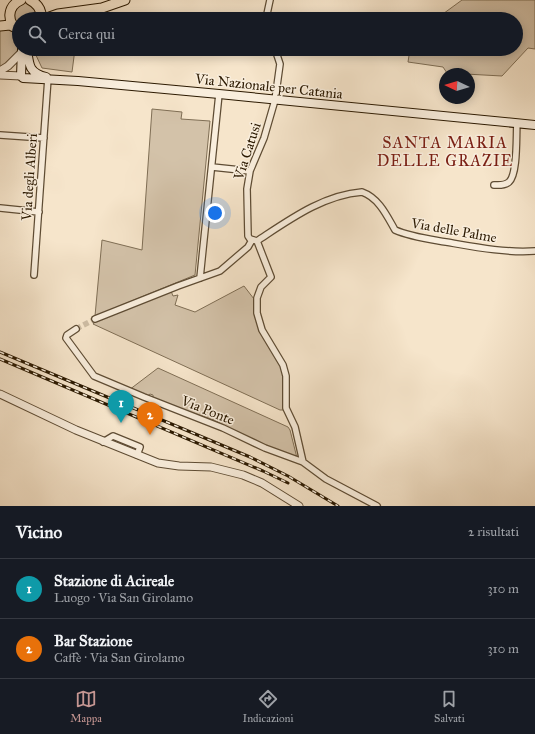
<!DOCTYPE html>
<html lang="it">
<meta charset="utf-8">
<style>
body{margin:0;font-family:"IM FELL Great Primer",serif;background:#20242c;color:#f1f3f6}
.compass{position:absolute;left:439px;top:68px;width:36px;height:36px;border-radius:50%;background:#171b24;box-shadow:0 2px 10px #0003;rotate:274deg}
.you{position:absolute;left:215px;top:213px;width:14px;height:14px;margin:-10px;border:3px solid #fff;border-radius:50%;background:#1a73e8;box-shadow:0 0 0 6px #1a73e833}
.badge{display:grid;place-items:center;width:26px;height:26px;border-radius:50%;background:#c59692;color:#fff;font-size:13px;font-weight:700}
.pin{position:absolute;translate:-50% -33px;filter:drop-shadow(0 1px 2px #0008)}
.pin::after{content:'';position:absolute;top:21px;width:14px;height:12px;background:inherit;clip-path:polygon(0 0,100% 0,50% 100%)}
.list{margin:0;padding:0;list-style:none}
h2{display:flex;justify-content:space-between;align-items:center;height:52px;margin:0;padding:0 16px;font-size:17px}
h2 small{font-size:13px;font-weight:400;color:#9ea1a6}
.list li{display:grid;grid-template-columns:26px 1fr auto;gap:12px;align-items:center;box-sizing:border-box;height:60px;padding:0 16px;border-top:1px solid #363941}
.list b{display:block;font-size:15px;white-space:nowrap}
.list p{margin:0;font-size:13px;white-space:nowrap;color:#9ea1a6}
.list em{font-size:13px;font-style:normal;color:#9ea1a6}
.icon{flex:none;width:22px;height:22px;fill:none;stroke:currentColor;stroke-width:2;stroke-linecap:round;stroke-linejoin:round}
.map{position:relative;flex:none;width:535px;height:506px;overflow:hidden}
.search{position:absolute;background:#171b24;box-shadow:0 2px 10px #0003;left:12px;right:12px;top:12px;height:44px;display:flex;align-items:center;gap:10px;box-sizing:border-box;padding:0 14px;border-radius:22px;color:#9ea1a6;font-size:15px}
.sheet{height:172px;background:#171b24}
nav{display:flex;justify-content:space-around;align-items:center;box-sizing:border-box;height:56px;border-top:1px solid #363941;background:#171b24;font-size:11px;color:#9ea1a6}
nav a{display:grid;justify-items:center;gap:2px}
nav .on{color:#c59692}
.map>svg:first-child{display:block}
</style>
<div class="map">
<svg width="535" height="506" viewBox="0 0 535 506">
<rect width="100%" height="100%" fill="#f6e5cb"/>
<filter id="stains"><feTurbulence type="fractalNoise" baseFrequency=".005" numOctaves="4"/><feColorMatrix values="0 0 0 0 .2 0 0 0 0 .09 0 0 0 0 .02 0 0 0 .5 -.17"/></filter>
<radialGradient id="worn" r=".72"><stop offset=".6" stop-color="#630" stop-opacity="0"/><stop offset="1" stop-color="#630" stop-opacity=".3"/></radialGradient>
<!-- green -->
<path fill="#d3c2a9" stroke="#7f6e55" d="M462,0H535V49L528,48L502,76L447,73L443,67L408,62L410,49H516V19H436Z
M26,1L34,4L39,19H19V27L15,24L13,11L22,2Z
M3,27C23,34 15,33 20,49L13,60L0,68V28Z
M35,49H75L72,72L42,68L34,51Z
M152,109L182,112L181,119L210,121L195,275L95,316L102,240L142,250Z
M244,286L254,299L255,314L284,371L285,379L283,382L284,385V410H280L93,324L96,321L171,291L173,296L178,295L175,305L195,312Z
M158,368L288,427L290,430L297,458L265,447L214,420L153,399V395L150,394L146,397L129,390Z"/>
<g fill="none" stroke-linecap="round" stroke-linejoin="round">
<!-- minor-tunnel -->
<path stroke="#cdbca3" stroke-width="5.5" stroke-dasharray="5.5 3" stroke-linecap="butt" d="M76,329L95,319"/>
<!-- minor casing -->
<g stroke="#5e4c34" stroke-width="8">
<path id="minor" d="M268,19L267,14L270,0
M0,135L44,138
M212,167L250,171
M494,185C499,185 504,186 509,182C518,174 516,136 517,123
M0,208L39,212
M257,241L271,277L261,287L257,298V313L262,330L283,365L286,376V408L295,427L303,462L326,479L377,506
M257,241C289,220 323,195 362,192C379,198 387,216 395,230C411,237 429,239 446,242C475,247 505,253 535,251
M257,241L250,239L248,236L247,189L250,171L264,138L275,100L280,64L275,49
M34,275L48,78
M200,278L219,94
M95,319L178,286L220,271L248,247L252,240
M76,329L67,335L66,338L94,376L144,397L223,428L265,448L303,462
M103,442L113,436L140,447L137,455"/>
</g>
<!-- tertiary casing -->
<g stroke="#5e4c34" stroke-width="9">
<path id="tertiary" d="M0,71L8,66L22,52
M0,75L21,76
M0,394L76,430L158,463L179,466L211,467L243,475L262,483L299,506"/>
</g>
<!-- secondary casing -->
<g stroke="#2b1901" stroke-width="10">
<path id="secondary" d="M27,49C29,65 29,73 46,77
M21,76L23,78L78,81L219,94L535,125
M21,76L22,49"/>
</g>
<!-- primary casing -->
<g stroke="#2b1901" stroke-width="11">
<path id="primary" d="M30,0C38,4 42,10 41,19
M44,19L58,14L102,8L125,0
M0,26L10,25L14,27
M19,30C6,23 7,6 21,0"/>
</g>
<!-- minor -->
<use href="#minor" stroke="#f9eedd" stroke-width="5.5"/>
<!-- tertiary -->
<use href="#tertiary" stroke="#f9eedd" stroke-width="7"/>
<!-- secondary -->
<use href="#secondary" stroke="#f9eedd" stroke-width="8"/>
<!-- primary -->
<use href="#primary" stroke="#f6e5cb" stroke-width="9"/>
<!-- rail casing -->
<g stroke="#2b1901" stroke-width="3">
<path id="rail" d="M0,352L250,457L288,476L338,506
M0,359L263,471L288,483"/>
</g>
<!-- rail -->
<use href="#rail" stroke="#f9eedd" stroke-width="1.5" stroke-dasharray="4.5" stroke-linecap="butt"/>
</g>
<g text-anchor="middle" stroke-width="3" stroke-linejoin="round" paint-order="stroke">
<!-- street labels -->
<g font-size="14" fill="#2b1901" stroke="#f9eedd">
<text transform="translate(269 86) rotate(6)" y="5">Via Nazionale per Catania</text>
<text transform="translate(247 151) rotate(-72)" y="5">Via Catusi</text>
<text transform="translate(29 177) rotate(-86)" y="5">Via degli Alberi</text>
<text transform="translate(454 230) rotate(10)" y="5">Via delle Palme</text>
<text transform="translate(208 410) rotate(22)" y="5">Via Ponte</text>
</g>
<!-- quarter labels -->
<g font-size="16" letter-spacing="1" fill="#7a1f14" stroke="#f9eedd">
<text x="445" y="148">SANTA MARIA<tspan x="445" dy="18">DELLE GRAZIE</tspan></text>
</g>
</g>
<rect width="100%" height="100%" filter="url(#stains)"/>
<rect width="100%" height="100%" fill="url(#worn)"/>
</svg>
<svg class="compass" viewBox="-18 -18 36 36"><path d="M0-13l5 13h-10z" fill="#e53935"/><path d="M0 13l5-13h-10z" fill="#9ea1a6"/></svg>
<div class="you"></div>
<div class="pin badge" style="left:121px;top:423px;background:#0f9aa8">1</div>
<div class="pin badge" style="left:150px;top:435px;background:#e8710a">2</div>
<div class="search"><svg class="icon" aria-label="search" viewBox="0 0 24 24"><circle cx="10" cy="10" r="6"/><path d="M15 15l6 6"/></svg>Cerca qui</div>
</div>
<section class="sheet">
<h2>Vicino<small>2 risultati</small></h2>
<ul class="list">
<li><span class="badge" style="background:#0f9aa8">1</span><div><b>Stazione di Acireale</b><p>Luogo · Via San Girolamo</p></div><em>310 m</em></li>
<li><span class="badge" style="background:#e8710a">2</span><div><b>Bar Stazione</b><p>Caffè · Via San Girolamo</p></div><em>310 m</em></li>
</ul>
</section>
<nav>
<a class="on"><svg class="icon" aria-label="map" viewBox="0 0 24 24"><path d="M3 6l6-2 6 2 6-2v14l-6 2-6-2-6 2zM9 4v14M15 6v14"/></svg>Mappa</a>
<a><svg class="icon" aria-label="directions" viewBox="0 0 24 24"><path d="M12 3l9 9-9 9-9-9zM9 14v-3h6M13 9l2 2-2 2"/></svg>Indicazioni</a>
<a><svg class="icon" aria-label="saved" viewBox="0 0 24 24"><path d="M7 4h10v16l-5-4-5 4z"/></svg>Salvati</a>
</nav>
